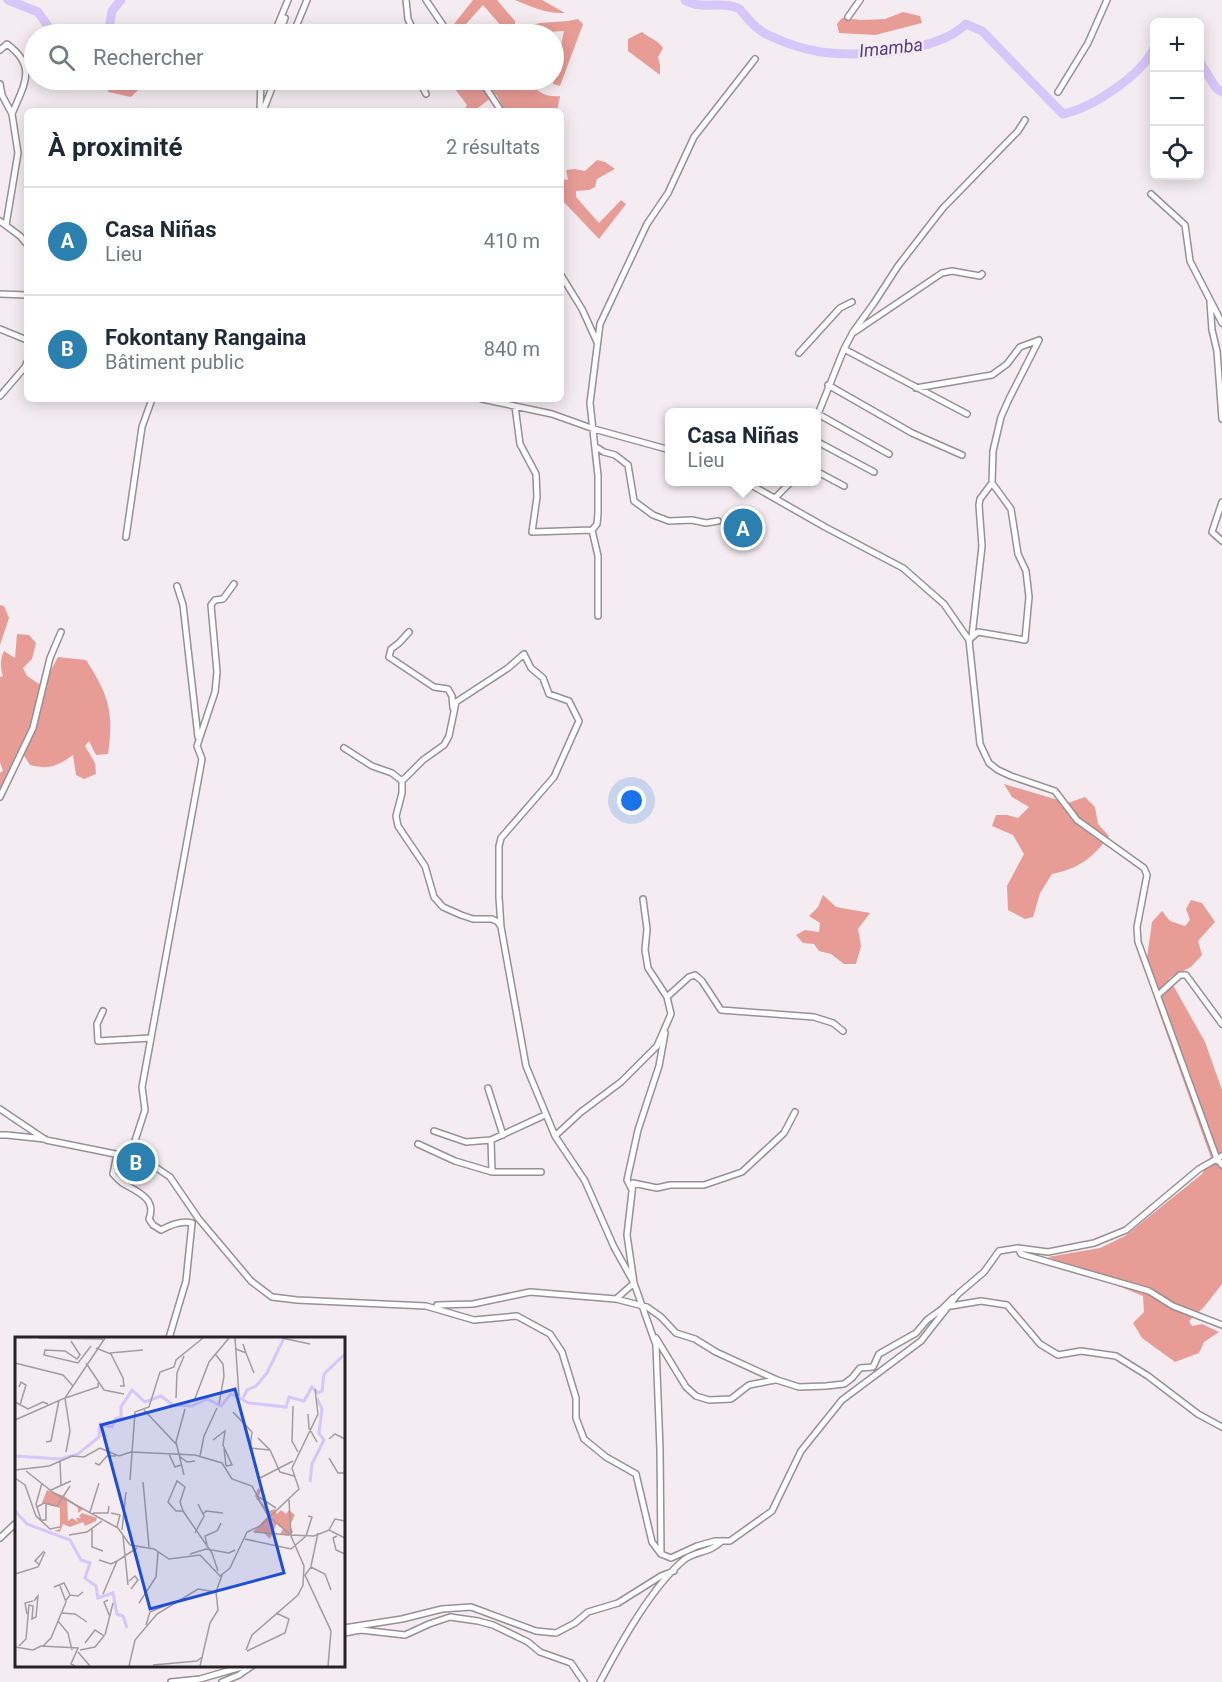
<!DOCTYPE html>
<html lang="fr">
<meta charset="utf-8">
<style>
body{margin:0;font-family:Roboto,sans-serif;background:#f2f2f3;color:#1f2937}
.controls{position:absolute;right:18px;top:18px;display:grid;overflow:hidden;border-radius:9px;box-shadow:0 3px 15px #0003}
.controls button{width:54px;height:54px;display:grid;place-items:center;padding:0;border:0;border-bottom:2px solid #e0e1e3;background:#fff;color:#1f2937;font:30px sans-serif}
.you{position:absolute;left:632px;top:801px;width:21px;height:21px;margin:-15px;border:4px solid #fff;border-radius:50%;background:#1a73e8;box-shadow:0 0 0 9px #1a73e833}
.badge{display:grid;place-items:center;width:39px;height:39px;border-radius:50%;background:#2b80b0;color:#fff;font-size:20px;font-weight:700}
.pin{position:absolute;translate:-50% -50%;border:3px solid #fff;box-shadow:0 2px 6px #0006}
.popup{position:absolute;left:665px;top:408px;width:156px;height:78px;box-sizing:border-box;display:grid;place-content:center;border-radius:9px;background:#fff;filter:drop-shadow(0 2px 4px #0005);font-size:20px;white-space:nowrap;color:#747a83}
.popup b{font-size:22px;color:#1f2937}
.popup::after{content:'';position:absolute;left:50%;top:100%;margin-left:-12px;border:12px solid transparent;border-top-color:#fff}
.list{margin:0;padding:0;list-style:none}
h2{display:flex;justify-content:space-between;align-items:center;height:78px;margin:0;padding:0 24px;font-size:26px}
h2 small{font-size:20px;font-weight:400;color:#747a83}
.list li{display:grid;grid-template-columns:39px 1fr auto;gap:18px;align-items:center;box-sizing:border-box;height:108px;padding:0 24px;border-top:2px solid #e0e1e3}
.list b{display:block;font-size:22px;white-space:nowrap}
.list p{margin:0;font-size:20px;white-space:nowrap;color:#747a83}
.list em{font-size:20px;font-style:normal;color:#747a83}
.icon{flex:none;width:33px;height:33px;fill:none;stroke:currentColor;stroke-width:2;stroke-linecap:round;stroke-linejoin:round}
.map{position:relative;flex:none;width:1222px;height:1682px;overflow:hidden}
.search{position:absolute;background:#fff;box-shadow:0 3px 15px #0003;left:24px;top:24px;width:540px;height:66px;display:flex;align-items:center;gap:15px;box-sizing:border-box;padding:0 21px;border-radius:33px;color:#747a83;font-size:22px}
.panel{position:absolute;background:#fff;box-shadow:0 3px 15px #0003;left:24px;top:108px;width:540px;height:294px;border-radius:9px}
.map>svg:first-child{display:block}
</style>
<div class="map">
<svg width="1222" height="1682" viewBox="0 0 1222 1682">
<rect width="100%" height="100%" fill="#f4ecf0"/>
<!-- forest -->
<path fill="#e89c96" d="M473,0H497L515,21V29L540,23L568,21L578,19L583,24L560,86L553,84L564,31L546,32L539,34H490L503,28L483,5L458,33L450,29Z
M515,0H542L565,13C547,14 532,7 515,0Z
M903,12L920,16L922,23L875,35L839,33L837,24L842,18L861,20L885,19Z
M642,32C649,38 658,40 663,48L658,57L660,65V75L628,51V39Z
M110,80H169L140,88L131,97L108,92Z
M455,80H531V83C540,94 546,97 560,96L557,111H505L496,94L474,111H464L467,105L452,85Z
M597,160L605,162L615,169L597,179L595,187L589,190L576,191V197L599,223L621,200L626,204L599,239L561,199V179L568,180L566,170L574,169L585,171Z
M0,605L4,606L9,618L0,645Z
M17,634L29,635L36,643L32,659L23,668L27,676L39,684L48,676L58,657L86,660C109,696 114,711 108,754L96,755L89,741L85,746L95,763L96,774L84,779L76,775L73,755C57,766 50,770 30,765L23,754L0,801V773L3,771L0,762V677L3,676C0,667 0,659 4,651L15,658Z
M1004,784L1068,803L1085,797L1095,807L1098,824L1109,836C1093,858 1078,869 1052,874L1040,893L1033,917L1025,919L1008,910L1007,886L1024,854L1013,835L992,826L996,815H1007L1018,818L1029,807L1012,797Z
M823,895L836,907L870,913L858,929L861,946L856,964H844L831,954L819,951L814,944L803,943L796,935L805,930L819,932L820,923L809,916L818,907Z
M1191,900L1202,903L1215,922L1198,941L1202,955L1191,967L1169,978L1205,1042L1222,1090V1284L1204,1307L1189,1321L1192,1326L1202,1324L1219,1332L1204,1342L1199,1353L1175,1362L1142,1338L1133,1323L1144,1312L1143,1296L1048,1257L1100,1248L1125,1236L1202,1174L1211,1158L1156,1004L1147,958L1152,922L1162,911L1170,921L1185,926L1190,920L1186,909Z"/>
<g fill="none" stroke-linecap="round" stroke-linejoin="round">
<!-- river -->
<path stroke="#d7c6f9" stroke-width="9" d="M8,0L38,12L53,33L60,34
M685,0C704,11 718,0 738,8C742,10 740,11 744,14C750,22 760,31 768,35C785,43 802,49 821,52C860,57 936,53 966,24L982,31L1063,114C1092,108 1142,75 1154,48
M108,34L112,11L121,0
M1200,62L1216,88L1222,92"/>
<!-- minor casing -->
<g stroke="#979094" stroke-width="8">
<path id="minor" d="M406,0L408,19L415,34
M426,0L449,34
M848,17L860,0
M274,34L288,0
M279,34L285,18
M293,34L307,0
M0,50L7,44C38,67 24,84 12,114
M419,80L426,94
M481,80L501,111
M0,84L2,95L12,114L18,153L6,225
M1058,92L1088,43L1107,0
M260,111L261,80
M263,111L275,80
M1151,194L1185,225L1190,261L1222,323
M0,221L20,236L27,244
M561,275L582,309L597,342
M0,294L27,295
M1210,302L1212,330L1217,351L1222,419
M0,329L27,340
M853,333L942,273L952,271L980,276L982,274
M844,349L967,414
M799,353L840,308L852,302
M828,385L912,433L962,455
M916,388L992,375L1007,364L1020,347L1039,340L1009,399L1001,417L993,451L992,483L1011,509L1018,554L1026,571L1029,597L1025,640L978,632L969,640
M0,396L25,367L27,362
M482,399L552,414L594,429L670,450
M515,406L520,444L536,474L537,497L532,532L592,530
M818,414L889,454
M816,419L844,349L853,332L874,303L898,266L943,208L1018,131L1025,120
M816,441L874,472
M596,447L604,452L615,455L628,465L634,501L653,515L669,521L692,520L706,523L718,521
M816,471L844,486
M746,482L825,527L903,568L944,604L969,640L980,744L989,763L998,770L1011,776L1055,791L1077,820L1144,868L1147,875L1137,927L1138,942L1217,1159L1222,1165
M775,498L791,482
M1222,502L1212,532L1222,541
M126,537L142,427L152,399
M177,586L183,605L198,737
M598,616V556L592,530L597,524L598,513V476L590,403L600,324L647,224L668,193L694,137L755,59
M409,632L399,643L391,649L389,657L434,687L448,689L452,696L453,708
M972,636L982,546L979,505L980,499L992,483
M344,748L372,766L392,773L402,781
M0,797L33,728L50,658L61,632
M501,927L499,897V846L501,838L554,777L579,721L569,701L549,694L543,678L531,668L524,654L508,668L456,702L449,736L444,745L423,760L402,781V793L396,816L398,826L425,866L434,897L443,907L461,915L473,919H492L498,922L501,927L526,1066L555,1136L585,1181L614,1247L634,1283L656,1345L660,1450L661,1554
M1158,995L1180,975H1186L1222,1024
M667,997L689,977L695,975L702,981L721,1010L814,1017L833,1023L843,1031
M103,1011L97,1024L98,1041L151,1038
M488,1088L503,1135
M0,1109L46,1140L145,1160L170,1177L198,1218L251,1281L272,1297L297,1300L426,1306L474,1320L517,1316L550,1334L562,1352L576,1398V1418L584,1439L606,1457L636,1474L652,1542L661,1554L671,1558L697,1546L715,1541H730L772,1511L801,1451L842,1400L921,1341L958,1294L984,1272L999,1251L1018,1248L1048,1252L1094,1243L1126,1230L1199,1169L1222,1156
M434,1131L466,1142L491,1140L545,1115
M0,1135H7L45,1139
M555,1136L581,1112L621,1082L657,1046L671,1014L667,997L648,968L645,950L647,929L643,899
M418,1144L455,1161L492,1172L491,1140
M117,1154L113,1174C116,1177 120,1182 124,1184C138,1192 157,1199 149,1219L153,1225L161,1230C170,1225 181,1220 192,1223
M130,1156L145,1110L142,1087L202,759L197,746L215,692L217,672L211,605L215,600L223,599L234,584
M492,1172H541
M631,1188L627,1180L638,1130L659,1066L665,1033
M1018,1248L1021,1254L1149,1291L1173,1306L1222,1325
M616,1299L634,1283L627,1235L633,1183L657,1188L670,1185H704L742,1172L784,1133L795,1112
M437,1305L473,1304L530,1292L616,1299L647,1307L661,1317L676,1333L695,1339L716,1352L777,1380L799,1387L826,1386L844,1384L852,1378L860,1368L873,1367L879,1354L916,1333L927,1320L942,1309L953,1298
M951,1306L981,1301L1007,1305L1040,1344L1058,1355L1081,1351L1116,1356L1148,1376L1198,1414L1222,1427
M169,1338L186,1281L192,1223
M656,1338L686,1387L696,1396L709,1400L731,1399L749,1385L775,1380
M0,1538L16,1523
M344,1628L402,1619L442,1609L471,1607L536,1631L556,1633L575,1623L588,1612L618,1603L661,1576L674,1571
M344,1633L361,1630L405,1635L429,1624L450,1617L478,1621L493,1625L528,1642L540,1652L571,1663L584,1682
M171,1682L200,1679L245,1666
M222,1682L239,1675L252,1666
M600,1682C620,1644 652,1586 685,1559C696,1551 710,1553 722,1541"/>
</g>
<!-- minor -->
<use href="#minor" stroke="#fff" stroke-width="5"/>
</g>
<g text-anchor="middle" stroke-width="4.5" stroke-linejoin="round" paint-order="stroke">
<!-- water labels -->
<g font-size="18" font-style="italic" fill="#593a84" stroke="#f4ecf0">
<text transform="translate(891 48) rotate(-6)" y="6">Imamba</text>
</g>
</g>
<!-- overview -->
<g transform="translate(15 1337)">
<rect width="330" height="330" fill="#f4ecf0"/>
<path d="M243,151L246,153L243,161L254,174L260,172L262,177L266,173L271,177L274,173L280,178L275,188L278,195L274,199L265,197L268,192L262,186L255,202L249,196L238,195L253,179L240,159ZM32,153L49,159L68,172L63,176V171L52,162L53,184L57,181L63,185L61,181H66L64,179L67,176L82,181L81,184L70,189L68,185L55,190L48,187L45,195L39,194L45,192V171L27,166Z" fill="#e89c96"/>
<path fill="none" stroke="#d7c6f9" stroke-width="3" d="M228,61L232,53L241,49L252,36L269,1M0,119L45,122L63,117L84,100L85,87L97,90L100,82L106,80V70L117,53L130,65L146,59L158,68L177,69L192,62L206,69L216,57L234,66L271,70L274,60L289,64L297,50L303,56L307,54L309,37L330,17M295,145L297,127L309,103L304,96L307,72L302,61M0,174L12,187L55,203L66,223L75,226L70,241L81,249L83,261L98,256L102,277L108,279L112,291"/>
<path fill="none" stroke="#a29c9f" stroke-width="1.5" d="M24,1L88,2M220,1L224,59M267,1L295,7M56,4L65,18L62,22L50,14L30,13L29,18L63,26L76,9M81,11L96,17L108,41L109,49H105M221,12L231,16L228,7M95,16L128,13M231,16L239,36M201,18L208,27L209,39L204,67M0,26L48,38L58,49M71,26L89,53L109,57M4,50L6,45L11,48L5,68M161,61L162,36L169,19M179,64L194,25L214,1M0,65L13,72L28,65L33,67M278,69L277,104L283,115M129,73L161,107M218,75L237,95L235,111L255,113M293,77L294,91L302,105M0,83L50,61L90,1M90,100L88,92L93,112M243,101L255,113L265,135L279,139M314,102L320,97L330,102M198,103L210,94L208,108L217,128L211,129M31,105L36,104L44,63M209,111L211,129M51,115L55,94L50,61L83,50V46M154,117L160,130L166,128M164,119L172,125L180,124M185,119L189,99L202,71M314,121L323,136H330M45,125L46,148M80,126L84,128L92,119H101M0,133L34,129L57,119L69,120L85,111L104,119L116,115L180,118L207,126L217,142L237,149L253,179L276,198L299,199L314,193L330,201M11,134L39,156L103,191L115,208L139,212L154,222L185,218L205,239L215,231L232,195L245,189L284,152L277,131L303,77L300,52M169,138L161,105L170,72M0,141L10,148L21,179L35,192L45,190M245,141L278,124M115,143L120,75L134,70L145,35L159,30L161,23L188,1M128,145L134,210M27,146L21,167L26,183H31V167M36,153L56,144M242,163L244,160L261,171M22,170L29,166L42,169L55,149M168,174L165,165L170,150L162,144L153,165L161,174H168L197,216L203,234M75,175L84,146M78,176H93L94,169M96,176L105,178L102,190M188,177L191,174L208,176M77,191V210L88,214M107,193L111,155M314,193L320,182L330,184M239,195L274,198M180,196L189,179L183,167M54,198L72,195L87,184M108,199L113,248M291,199L297,180L293,179M322,199L318,201L321,213L330,217M230,202L276,212L291,199M192,208L190,199L202,194L206,186M175,217L191,212L214,216L220,213M84,223L96,227L102,224M25,228L20,224L29,214M296,229L303,196M0,237L23,230L30,215M114,244L120,239L123,243L116,252M39,250L49,246L55,258M88,257L102,224L122,211M51,263L55,258L63,259L68,255M93,263L89,265L95,280M124,266L141,240L143,215M46,276L60,277L72,285M12,277L10,266L18,264M43,284L53,296L57,313M131,288L135,275L154,267M90,298L98,266M4,309L11,302L14,268L18,269L17,282L21,280L23,259L19,264M28,309L36,301L51,265L45,249M0,310L18,313L26,309L63,311L56,327L60,329M65,313L80,310L89,299L80,293L70,306M231,313L237,298L283,258L288,248L289,229L276,199L274,163M232,314L270,296L274,282L261,276M63,315L75,329M138,328L182,324L187,320M114,329L120,303L142,277L183,252L201,255M185,329L195,286L203,273L201,255L207,238M313,329L316,294L290,238L296,230L310,237L316,253"/>
<path fill="#1d4ed8" fill-opacity="0.15" stroke="#1d4ed8" stroke-width="3" d="M220,52L269,236L135,272L86,88Z"/>
<rect width="330" height="330" fill="none" stroke="#262325" stroke-width="3"/>
</g>
</svg>
<div class="controls">
<button>+</button>
<button>−</button>
<button><svg class="icon" aria-label="locate" viewBox="0 0 24 24"><circle cx="12" cy="12" r="6"/><path d="M12 2v4M12 18v4M2 12h4M18 12h4"/></svg></button>
</div>
<div class="you"></div>
<div class="pin badge" style="left:743px;top:528px">A</div>
<div class="popup"><b>Casa Niñas</b>Lieu</div>
<div class="pin badge" style="left:136px;top:1162px">B</div>
<div class="search"><svg class="icon" aria-label="search" viewBox="0 0 24 24"><circle cx="10" cy="10" r="6"/><path d="M15 15l6 6"/></svg>Rechercher</div>
<section class="panel">
<h2>À proximité<small>2 résultats</small></h2>
<ul class="list">
<li><span class="badge">A</span><div><b>Casa Niñas</b><p>Lieu</p></div><em>410 m</em></li>
<li><span class="badge">B</span><div><b>Fokontany Rangaina</b><p>Bâtiment public</p></div><em>840 m</em></li>
</ul>
</section>
</div>
